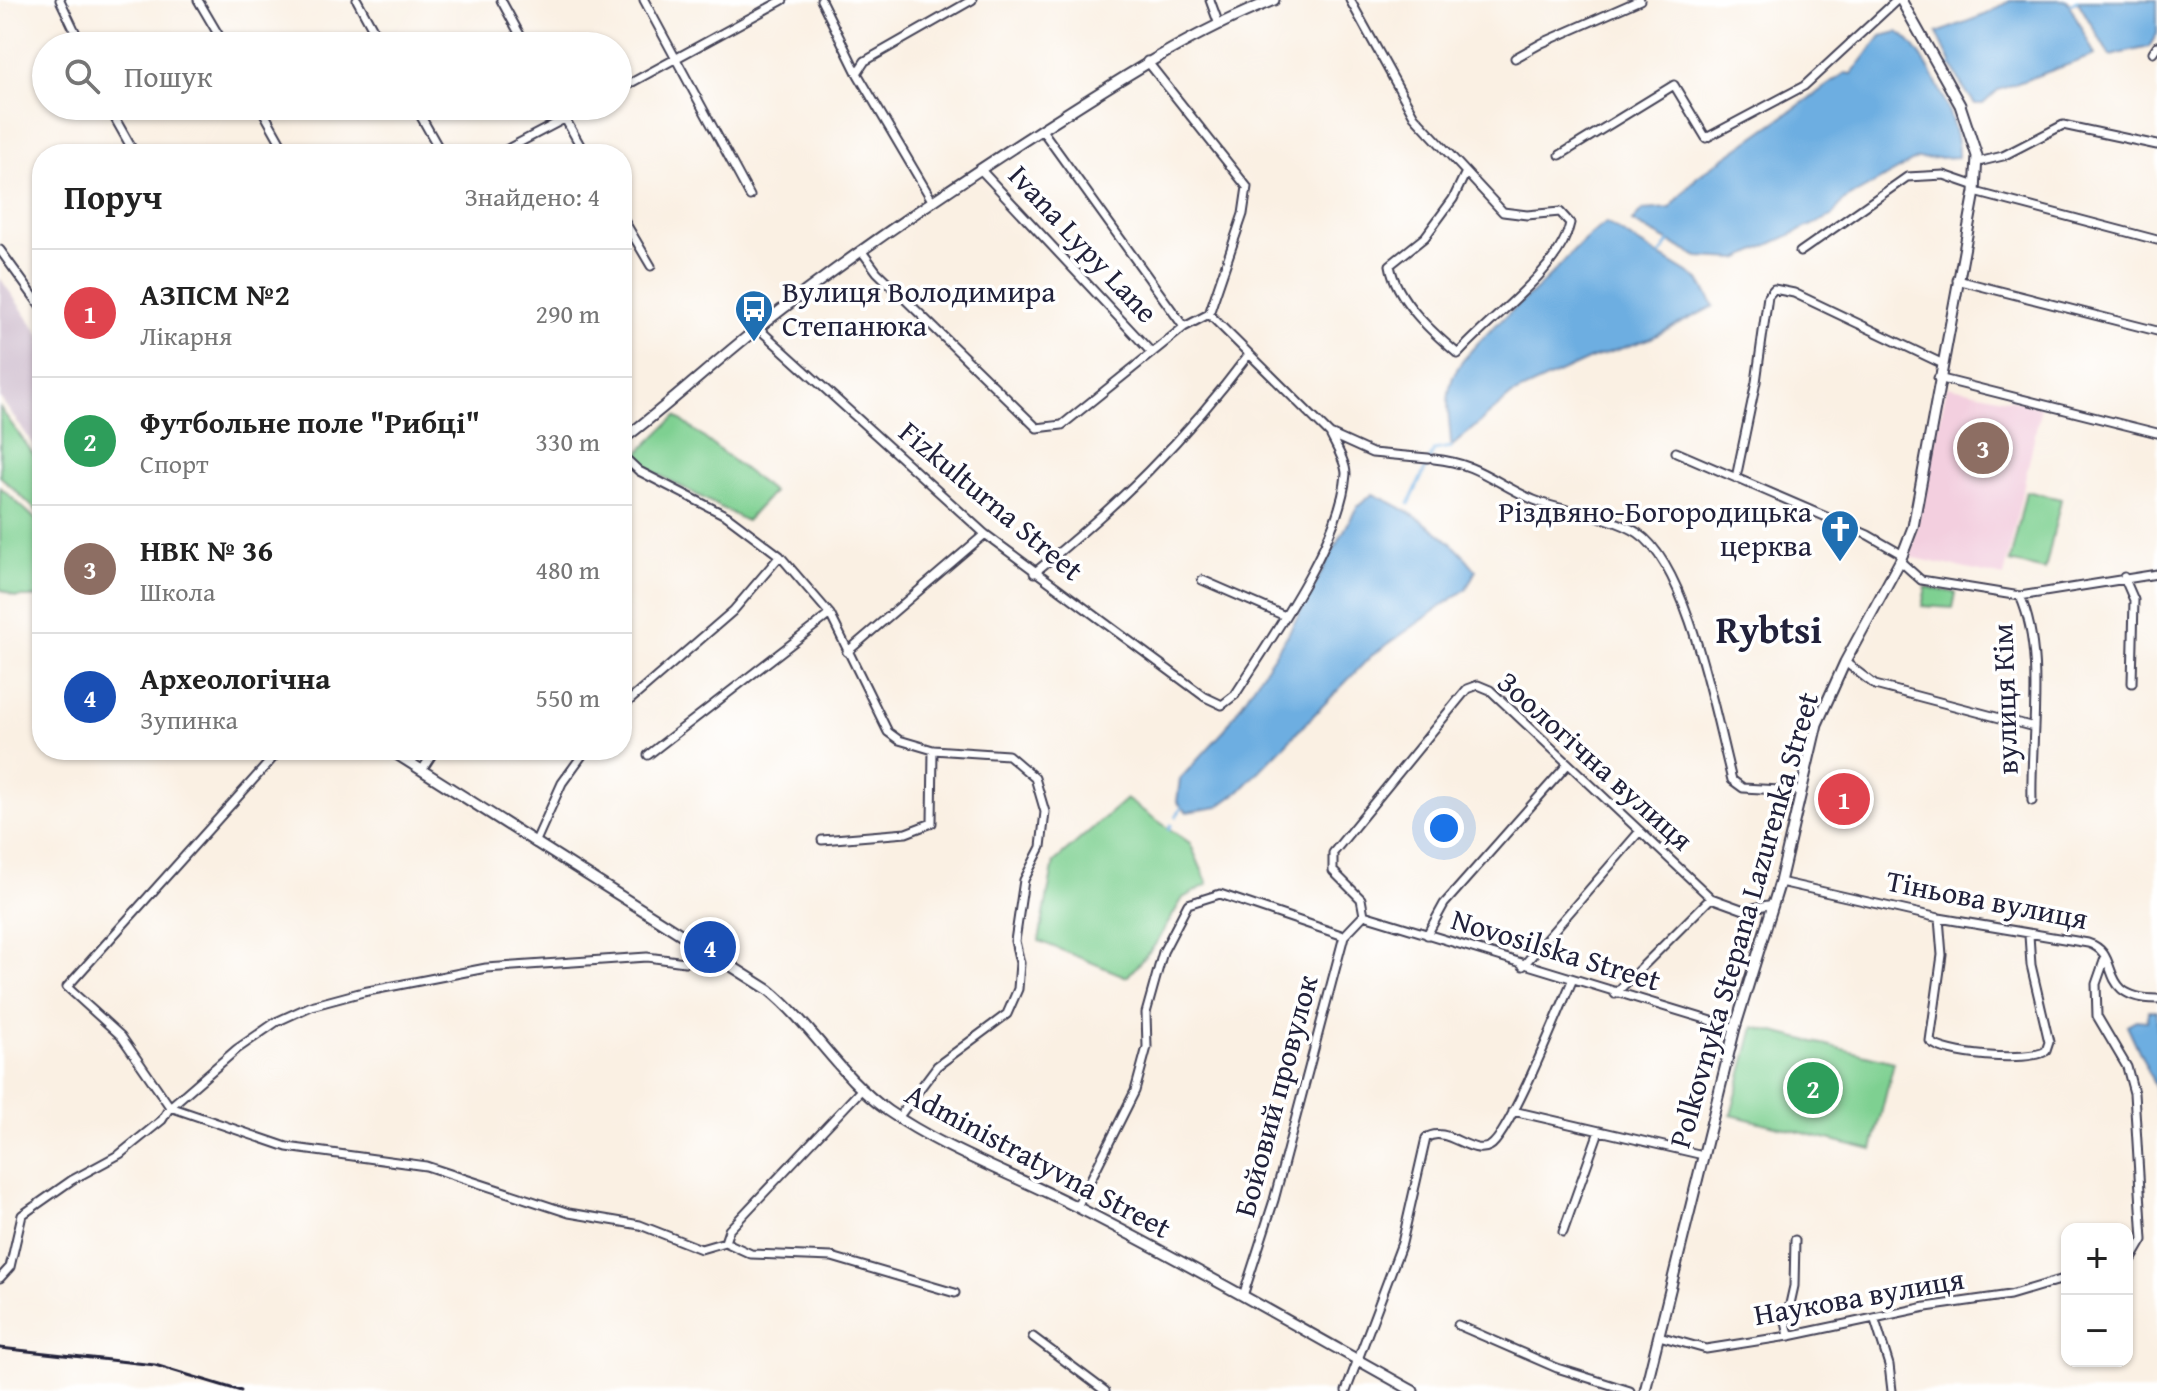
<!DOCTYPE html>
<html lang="uk">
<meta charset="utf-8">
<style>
body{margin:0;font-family:"Gentium Book Plus",serif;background:#f6f6f6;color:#222}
.controls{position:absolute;right:24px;bottom:24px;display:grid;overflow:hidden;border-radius:16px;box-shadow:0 2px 6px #0004}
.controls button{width:72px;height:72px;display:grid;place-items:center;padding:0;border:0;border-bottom:2px solid #e0e0e0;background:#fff;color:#222;font:40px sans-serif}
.you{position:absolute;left:1444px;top:828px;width:28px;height:28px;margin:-20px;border:6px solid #fff;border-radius:50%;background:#1a73e8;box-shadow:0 0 0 12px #1a73e833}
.badge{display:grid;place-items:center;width:52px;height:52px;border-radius:50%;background:#1f6fb2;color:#fff;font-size:26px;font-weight:700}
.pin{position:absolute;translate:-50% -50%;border:4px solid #fff;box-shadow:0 2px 8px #0006}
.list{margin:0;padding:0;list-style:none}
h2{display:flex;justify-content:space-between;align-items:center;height:104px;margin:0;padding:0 32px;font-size:34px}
h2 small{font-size:26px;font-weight:400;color:#767676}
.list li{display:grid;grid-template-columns:52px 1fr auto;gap:24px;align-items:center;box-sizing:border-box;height:128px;padding:0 32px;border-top:2px solid #e0e0e0}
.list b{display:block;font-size:30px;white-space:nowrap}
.list p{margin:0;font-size:26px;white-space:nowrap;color:#767676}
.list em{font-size:26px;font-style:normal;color:#767676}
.icon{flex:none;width:44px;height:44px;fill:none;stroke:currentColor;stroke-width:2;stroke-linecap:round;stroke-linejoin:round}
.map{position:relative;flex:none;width:2157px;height:1391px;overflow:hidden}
.search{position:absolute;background:#fff;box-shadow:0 2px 6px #0004;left:32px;top:32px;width:600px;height:88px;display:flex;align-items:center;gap:20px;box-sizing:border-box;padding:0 28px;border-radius:44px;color:#767676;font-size:30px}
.panel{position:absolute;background:#fff;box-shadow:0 2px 6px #0004;left:32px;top:144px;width:600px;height:616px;border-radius:32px}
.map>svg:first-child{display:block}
</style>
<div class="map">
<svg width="2157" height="1391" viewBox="0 0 2157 1391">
<rect width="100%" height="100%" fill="#fff"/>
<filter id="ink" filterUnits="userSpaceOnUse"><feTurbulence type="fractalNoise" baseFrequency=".0125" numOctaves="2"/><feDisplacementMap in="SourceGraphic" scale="16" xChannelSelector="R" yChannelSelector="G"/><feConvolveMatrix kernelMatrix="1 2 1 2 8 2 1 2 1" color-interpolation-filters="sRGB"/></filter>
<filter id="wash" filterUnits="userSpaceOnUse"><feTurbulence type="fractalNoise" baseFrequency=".006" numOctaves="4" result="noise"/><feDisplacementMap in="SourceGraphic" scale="32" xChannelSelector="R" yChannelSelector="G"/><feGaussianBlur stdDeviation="1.8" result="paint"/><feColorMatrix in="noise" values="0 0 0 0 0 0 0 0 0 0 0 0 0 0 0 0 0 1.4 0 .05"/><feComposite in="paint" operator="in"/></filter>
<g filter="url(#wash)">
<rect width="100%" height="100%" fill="#faf0e3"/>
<!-- built -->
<path fill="#f3cfdf" d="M1947,386L2041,406L2004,577L1910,557Z"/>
<!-- industrial -->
<path fill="#cfbdce" d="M0,278L42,338V456L0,398Z"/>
<!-- green -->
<path fill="#7ed091" stroke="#507966" stroke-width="2" d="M0,408L42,466V516L0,476Z
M676,416L773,492L746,521L631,460Z
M0,487L42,525V597H15L0,589Z
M2026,491L2061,499L2045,570L2010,562Z
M1926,587L1956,593L1953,608L1922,606Z
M1126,799L1190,843L1208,884L1183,898L1155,945L1127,977L1039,941L1054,862Z
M1754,1027L1894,1062L1872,1150L1731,1115Z"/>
<!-- water -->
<path fill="#6daee1" stroke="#48688e" stroke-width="2" d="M2010,0H2067L2095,55L1998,90L1983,104H1975L1961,84L1937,33L1987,14Z
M2077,0H2157V34L2149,47L2110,56Z
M1898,32C1926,48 1960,126 1958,157L1917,159L1843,201L1832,216L1738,259L1698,257L1632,222L1642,210L1670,208L1697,177L1845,73L1852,74L1881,36Z
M1606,223L1699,280L1714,306L1649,339L1590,359L1512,395L1451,447C1451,423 1444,404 1452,380C1462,349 1524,302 1548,278C1569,257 1581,240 1606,223Z
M1373,494C1413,512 1449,535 1476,570L1466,589L1371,656L1240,791L1218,807L1187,812L1177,802L1180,779L1223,732L1288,634L1357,507Z
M2148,1011H2157V1113L2155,1086L2127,1025L2136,1020L2147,1021Z"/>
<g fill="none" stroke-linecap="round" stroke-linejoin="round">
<!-- stream -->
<path stroke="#6daee1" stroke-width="3" d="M2070,4L2077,0
M1942,72L1951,65
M1660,256L1669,242
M1409,504L1434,450L1451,447
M1176,817L1182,807
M1169,829L1171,825"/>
</g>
</g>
<g filter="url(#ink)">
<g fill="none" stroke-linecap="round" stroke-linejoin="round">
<!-- minor casing -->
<g stroke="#424154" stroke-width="11">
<path id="minor" d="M60,0L82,46
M198,0L225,46
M357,0L382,46
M501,0L526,46
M644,0L750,196
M821,0L857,73L933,202
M1210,0L1218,22
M1350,0L1414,116L1503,212L1527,215L1560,212L1570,223C1561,270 1490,317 1458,354C1432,332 1396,300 1390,265L1425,237L1453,199L1466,172
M2153,52L2157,46
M1515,58L1542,43L1640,0
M1147,61L1247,187L1243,214L1209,314L1330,434L1372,453L1428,458
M857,73L865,61L972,0
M618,90L783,0
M108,106L135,154
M260,106L287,154
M415,106L442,154
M558,106L585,154
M1042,130L1184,327
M498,154L589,106
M1560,155L1674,85L1706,138L1804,86L1897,0
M1978,162L2003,156L2063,125L2157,145
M980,169L1151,352
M1975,192L2157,240
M622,217L651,266
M0,250L42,308
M1800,252L1907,177L1944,175L1976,186
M863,253L877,272L1037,428L1062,425L1184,327L1209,314
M1957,280L2157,331
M758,328L985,534L1205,697L1222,705L1235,695C1271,638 1341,541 1346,474C1346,462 1335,445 1330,434
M1938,378L2157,433
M1676,452L1868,535L1903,555
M622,455L639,471L727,516L780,556L830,614L888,732L899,740L933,750L1008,755L1035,778L1045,812L1041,847L1024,880L1015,941L1020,963L1018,989L1007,1014L937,1066L898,1118
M1434,459C1478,463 1496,484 1534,500C1566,513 1609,514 1638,533C1689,567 1716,720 1732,780L1743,788L1800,791
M1736,478L1756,382L1768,296L1774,289L1794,293L1941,363
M1900,561L1921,580L2020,596L2157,574
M1034,573C1118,505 1184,441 1249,354
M2124,577L2134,600L2132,683
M1202,580L1285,616
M2020,596C2046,654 2030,738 2032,801
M847,652L985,534
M1845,662L1875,685L2034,727
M622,707L733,611L780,556
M280,750L67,987L121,1036L170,1107L287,1147L426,1166L569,1213L640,1225L701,1249L725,1242L729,1230L861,1090
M648,755L830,614
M422,770L435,750
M822,840L906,833L932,823L933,750
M535,843L562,783L586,750
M1780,882L1939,918L2088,943C2124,954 2094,998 2157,999
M1364,915L1361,899L1333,871V853L1467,689L1478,685L1490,690L1711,898L1744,910L1773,904
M1364,915L1735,1028
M1939,918L1942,955L1930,1041C1943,1056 2029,1062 2046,1051L2049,1042L2031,965L2029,935
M1427,935L1444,904L1568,764
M2105,958L2096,984L2097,1016L2127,1067L2134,1093L2143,1240L2132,1259L2127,1260
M1523,966L1640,831
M1615,994L1711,898
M1513,1111L1703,1155
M1077,1207L1135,1091L1147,1047L1146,1013L1163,952L1188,904L1220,894L1344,936
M1563,1232L1599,1131
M725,1242L751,1254L832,1257L955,1293
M0,1278L10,1267L22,1215L72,1180L120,1154L162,1120L170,1107L237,1049L276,1022L311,1006L363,992L486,968L647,957L685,962L704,950
M1243,1296L1274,1200L1344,936L1364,915
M1875,1320L1889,1365L1892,1391
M1458,1325L1557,1368L1630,1391
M1659,1336L1706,1349L1789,1336L1926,1307L2010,1295L2067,1278
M1789,1336L1786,1322L1794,1286L1795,1240
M1033,1337L1105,1391
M1346,1391L1402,1243L1426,1138C1446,1124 1471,1157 1490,1146C1509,1136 1560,1008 1572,981"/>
</g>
<!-- tertiary casing -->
<g stroke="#424154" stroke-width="13">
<path id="tertiary" d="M622,440C669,405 712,364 758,328C845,259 943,193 1036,133C1114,83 1188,34 1274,0
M390,750L769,990C813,1026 841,1078 888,1111C946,1151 1015,1175 1077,1207C1191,1265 1302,1329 1413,1391
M1645,1391L1735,1028L1780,882L1817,724L1845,662L1900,561L1913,527L1975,192L1977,156L1960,105L1901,0"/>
</g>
<!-- minor -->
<use href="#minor" stroke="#fff" stroke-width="7"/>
<!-- tertiary -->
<use href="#tertiary" stroke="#fff" stroke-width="9"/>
<!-- rail -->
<path stroke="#22223b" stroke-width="3" d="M0,1348L155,1365L241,1391"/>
</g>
</g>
<!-- icons -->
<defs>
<g id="bus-pin" transform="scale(2)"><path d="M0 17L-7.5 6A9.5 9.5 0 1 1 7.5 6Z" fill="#1f6fb2" stroke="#fff"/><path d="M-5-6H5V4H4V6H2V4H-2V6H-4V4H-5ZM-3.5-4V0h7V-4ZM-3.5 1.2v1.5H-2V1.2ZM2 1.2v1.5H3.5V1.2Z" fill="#fff"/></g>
<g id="church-pin" transform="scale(2)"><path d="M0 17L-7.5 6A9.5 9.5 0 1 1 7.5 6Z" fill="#1f6fb2" stroke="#fff"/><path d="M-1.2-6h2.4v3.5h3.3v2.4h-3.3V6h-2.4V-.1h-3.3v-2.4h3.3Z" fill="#fff"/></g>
</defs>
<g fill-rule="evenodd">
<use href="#bus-pin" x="754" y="309"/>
<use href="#church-pin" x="1840" y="529"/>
</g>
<g text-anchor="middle" stroke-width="7" stroke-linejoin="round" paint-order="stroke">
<!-- street labels -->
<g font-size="30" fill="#22223b" stroke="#fff">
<text transform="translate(1083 244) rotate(47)" y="10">Ivana Lypy Lane</text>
<text transform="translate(991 501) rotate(40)" y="10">Fizkulturna Street</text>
<text transform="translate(2005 699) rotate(-92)" y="10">вулиця Кім</text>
<text transform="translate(1595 761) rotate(42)" y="10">Зоологічна вулиця</text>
<text transform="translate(1987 900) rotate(11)" y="10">Тіньова вулиця</text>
<text transform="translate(1744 920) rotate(-74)" y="10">Polkovnyka Stepana Lazurenka Street</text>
<text transform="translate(1556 950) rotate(17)" y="10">Novosilska Street</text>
<text transform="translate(1276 1096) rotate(-75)" y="10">Бойовий провулок</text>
<text transform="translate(1038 1161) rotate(28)" y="10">Administratyvna Street</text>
<text transform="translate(1859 1297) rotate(-10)" y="10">Наукова вулиця</text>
</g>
<!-- poi labels -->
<g font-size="30" fill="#22223b" stroke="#fff" text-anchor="start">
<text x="782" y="302">Вулиця Володимира<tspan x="782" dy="34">Степанюка</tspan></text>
<text x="1812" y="522" text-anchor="end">Різдвяно-Богородицька<tspan x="1812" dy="34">церква</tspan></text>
</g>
<!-- district labels -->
<g font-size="38" font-weight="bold" fill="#22223b" stroke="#fff">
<text x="1769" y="643">Rybtsi</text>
</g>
</g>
</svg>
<div class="controls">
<button>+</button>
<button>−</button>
</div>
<div class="you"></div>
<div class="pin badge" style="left:1844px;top:799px;background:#e0444e">1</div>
<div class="pin badge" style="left:1813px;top:1088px;background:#2e9e5b">2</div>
<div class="pin badge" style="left:1983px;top:448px;background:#8d6e63">3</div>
<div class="pin badge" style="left:710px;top:947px;background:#1a4fb4">4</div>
<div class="search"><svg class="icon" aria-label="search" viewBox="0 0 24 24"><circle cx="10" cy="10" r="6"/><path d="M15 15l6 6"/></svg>Пошук</div>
<section class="panel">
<h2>Поруч<small>Знайдено: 4</small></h2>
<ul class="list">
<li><span class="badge" style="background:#e0444e">1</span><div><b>АЗПСМ №2</b><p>Лікарня</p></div><em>290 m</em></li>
<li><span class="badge" style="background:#2e9e5b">2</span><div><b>Футбольне поле &quot;Рибці&quot;</b><p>Спорт</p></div><em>330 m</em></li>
<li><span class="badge" style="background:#8d6e63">3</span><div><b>НВК № 36</b><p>Школа</p></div><em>480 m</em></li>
<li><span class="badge" style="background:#1a4fb4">4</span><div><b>Археологічна</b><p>Зупинка</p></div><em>550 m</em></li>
</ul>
</section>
</div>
